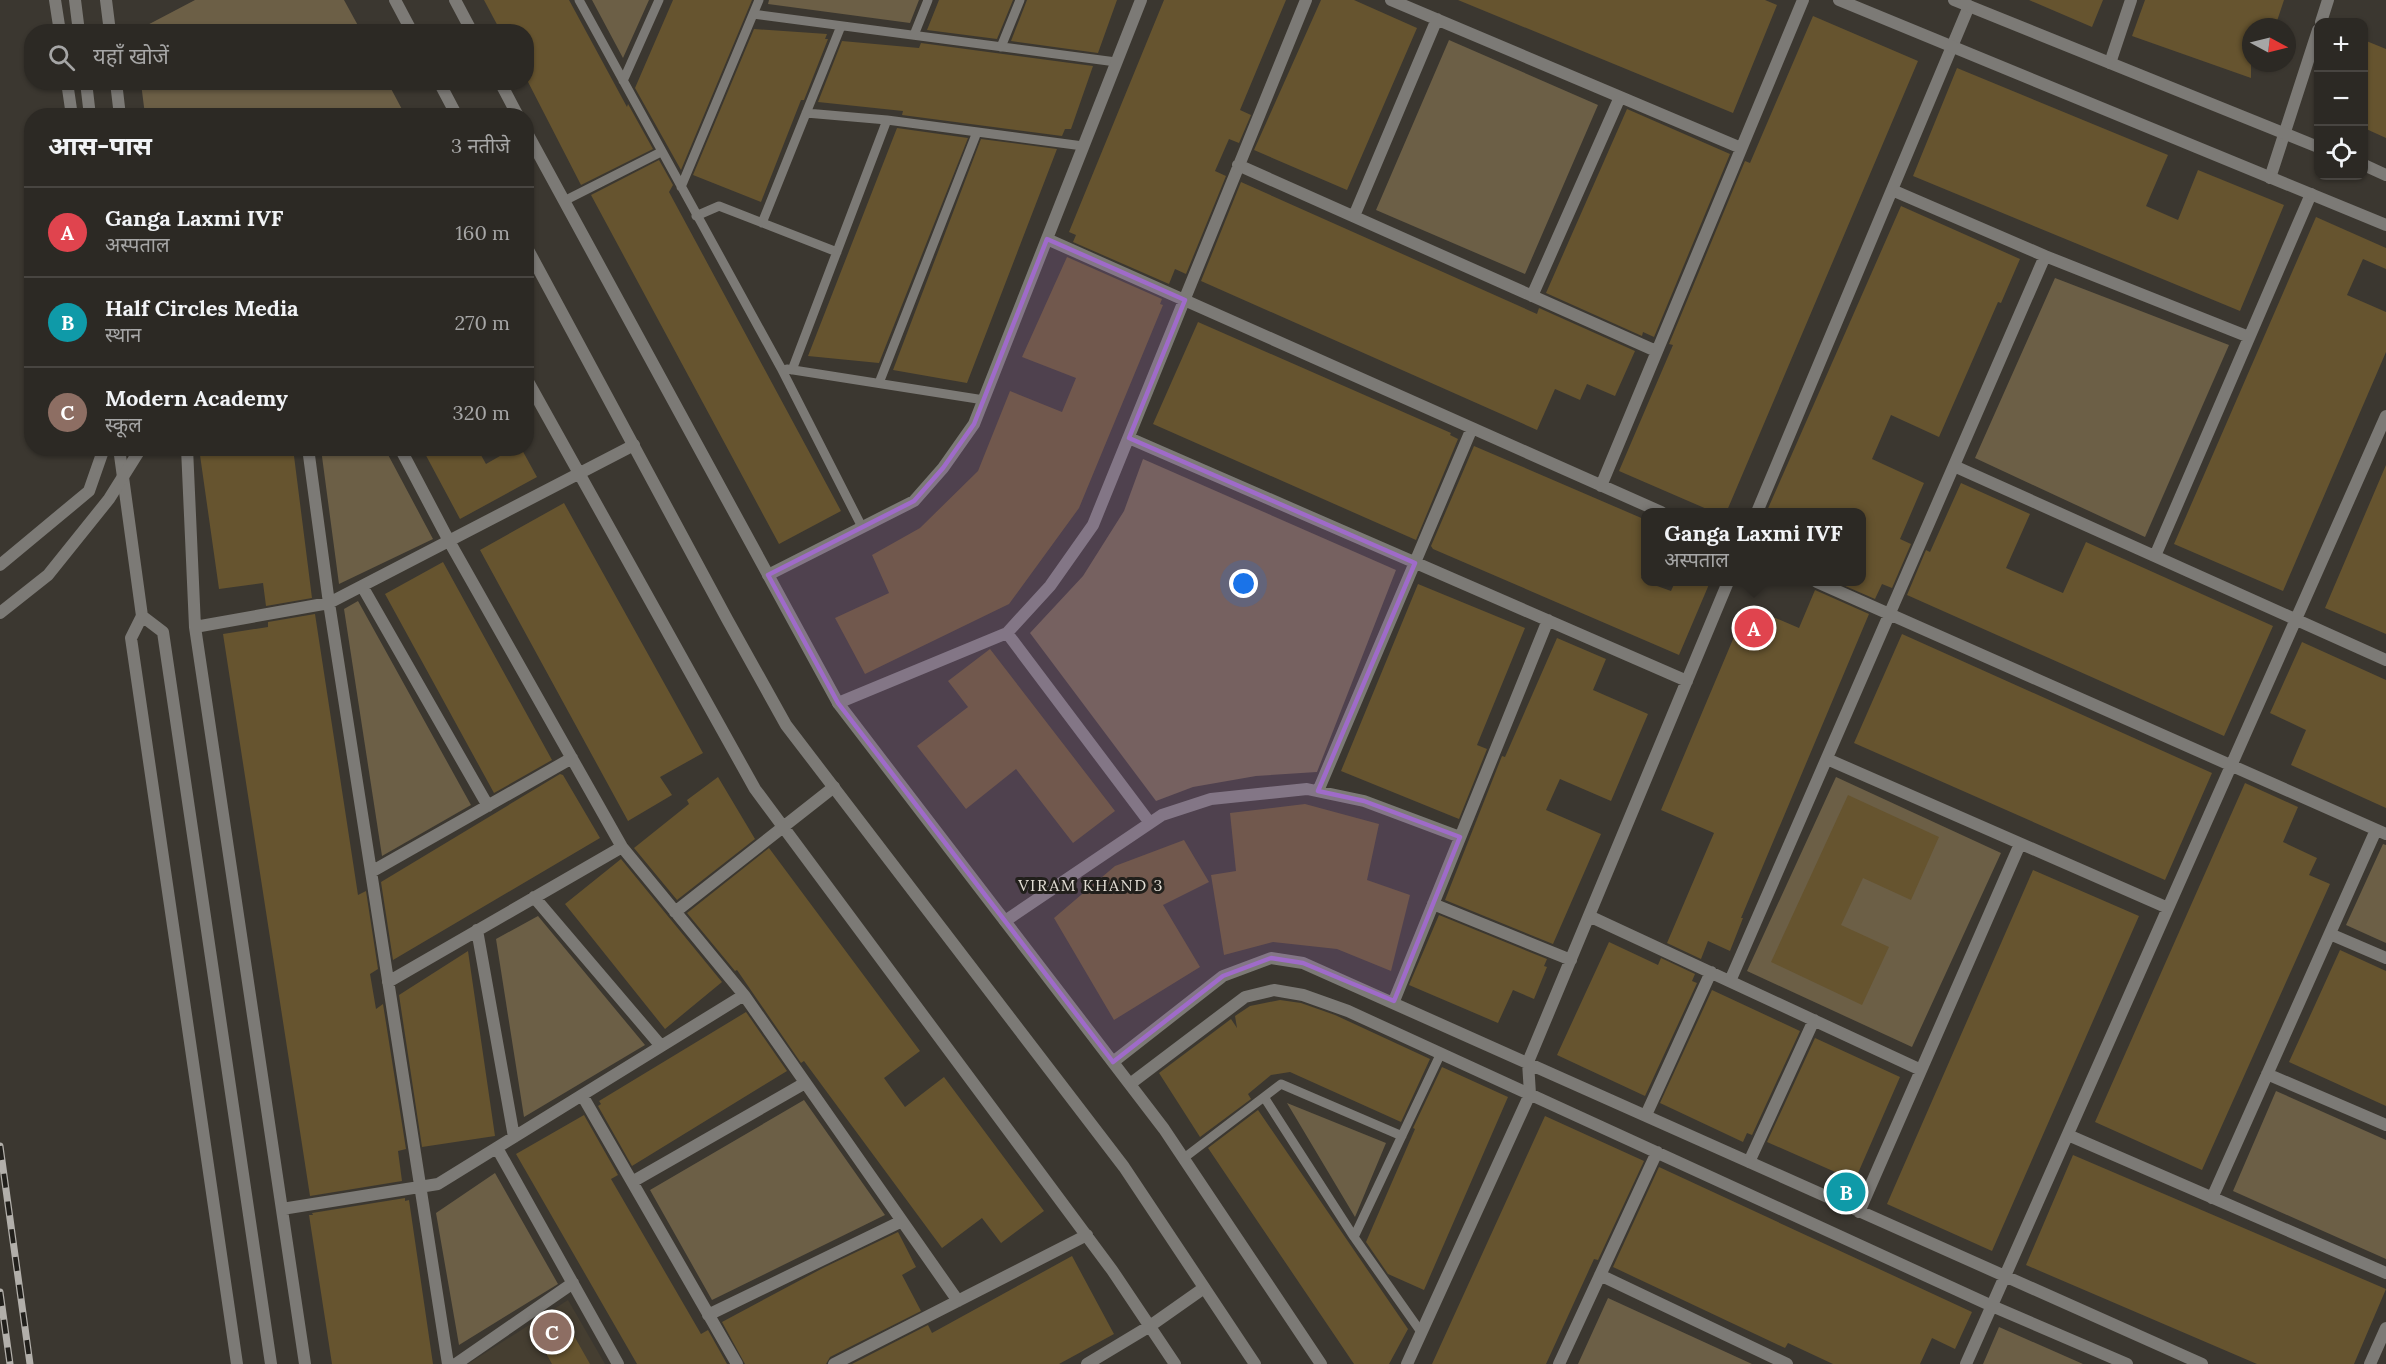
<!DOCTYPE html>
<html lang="hi">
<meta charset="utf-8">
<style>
body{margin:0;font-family:Lora,"Noto Sans Devanagari",serif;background:#383531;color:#f1f3f6}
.controls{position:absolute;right:18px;top:18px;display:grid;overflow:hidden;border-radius:12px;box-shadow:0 2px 4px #0004}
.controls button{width:54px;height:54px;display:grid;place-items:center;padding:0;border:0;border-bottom:2px solid #484541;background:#2c2924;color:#f1f3f6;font:30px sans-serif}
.compass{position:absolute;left:2242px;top:18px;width:54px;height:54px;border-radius:50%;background:#2c2924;box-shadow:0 2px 4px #0004;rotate:97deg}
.you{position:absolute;left:1244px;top:584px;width:21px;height:21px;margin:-15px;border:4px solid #fff;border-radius:50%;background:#1a73e8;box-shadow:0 0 0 9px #1a73e833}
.badge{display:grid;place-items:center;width:39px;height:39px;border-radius:50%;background:#8bbbb9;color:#fff;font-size:20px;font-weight:700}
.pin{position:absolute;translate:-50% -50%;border:3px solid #fff;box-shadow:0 2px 6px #0006}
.popup{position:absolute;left:1641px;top:508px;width:225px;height:78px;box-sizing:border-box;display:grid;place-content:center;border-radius:12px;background:#2c2924;filter:drop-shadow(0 2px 4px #0005);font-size:20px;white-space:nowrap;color:#a6a6a6}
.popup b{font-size:22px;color:#f1f3f6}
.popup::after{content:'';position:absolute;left:50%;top:100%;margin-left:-12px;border:12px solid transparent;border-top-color:#2c2924}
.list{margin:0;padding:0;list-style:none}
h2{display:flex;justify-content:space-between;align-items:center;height:78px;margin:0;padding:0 24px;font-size:26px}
h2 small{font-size:20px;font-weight:400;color:#a6a6a6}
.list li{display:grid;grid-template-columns:39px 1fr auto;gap:18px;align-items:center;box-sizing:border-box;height:90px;padding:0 24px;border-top:2px solid #484541}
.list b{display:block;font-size:22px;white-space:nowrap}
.list p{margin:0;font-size:20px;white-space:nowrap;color:#a6a6a6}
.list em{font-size:20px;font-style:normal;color:#a6a6a6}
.icon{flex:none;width:33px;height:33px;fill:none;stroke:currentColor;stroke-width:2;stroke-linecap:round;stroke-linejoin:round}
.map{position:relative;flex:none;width:2386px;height:1364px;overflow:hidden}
.search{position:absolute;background:#2c2924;box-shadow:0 2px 4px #0004;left:24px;top:24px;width:510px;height:66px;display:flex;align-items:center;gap:15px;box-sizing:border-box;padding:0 21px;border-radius:24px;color:#a6a6a6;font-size:22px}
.panel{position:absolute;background:#2c2924;box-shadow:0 2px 4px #0004;left:24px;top:108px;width:510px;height:348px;border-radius:24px}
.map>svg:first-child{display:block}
</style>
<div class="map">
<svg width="2386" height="1364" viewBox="0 0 2386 1364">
<rect width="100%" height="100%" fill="#3b3730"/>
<!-- built -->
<path fill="#453e31" d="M568,1300L605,1364H468Z"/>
<!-- green -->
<path fill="#6c5f46" d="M195,0H344L361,31H136Z
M592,0H649L623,58Z
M769,0H919L910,23L768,4Z
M1449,40L1598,105L1525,274L1376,210Z
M141,83H388L405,115H145Z
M2055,278L2229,345L2145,537L1975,458Z
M321,449H385L433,539L339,584Z
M1143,459L1396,570L1317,772L1256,776L1193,787L1156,801L1030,633L1083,576L1124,511Z
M358,601L471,805L382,856L344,609Z
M1836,777L2001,853L1912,1047L1747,971Z
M2383,844L2386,845V943L2346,925Z
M538,916L645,1045L524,1117L496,939Z
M2276,1091L2386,1140V1259L2233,1191Z
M804,1100L885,1215L712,1300L650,1190Z
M1287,1103L1386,1143L1355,1217Z
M495,1173L558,1284L459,1345L436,1213Z
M1608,1298L1752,1364H1578Z
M1999,1327L2083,1364H1983Z"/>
<!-- building -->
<path fill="#66542f" d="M484,0H569L627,107L628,104L653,149L581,185L526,78V32H501Z
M673,0H752L681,170L635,88Z
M939,0H1013L997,39L927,30Z
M1027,0H1117L1098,53L1011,41Z
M1164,0H1286L1240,110L1251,115L1239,143L1229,139L1215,171L1226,176L1186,274L1175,269L1169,284L1073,242L1076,235L1069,232Z
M1321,0H1354L1417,28L1347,190L1254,150Z
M1458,0H1765L1777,5L1733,113Z
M2029,0H2103L2092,27Z
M2145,0H2284L2275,27H2251V78L2132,36Z
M1813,16L1918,61L1726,513H1716L1619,471L1673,345L1669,344L1745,161L1750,163Z
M754,29L827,34L825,39H828L804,100H801L761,202L693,175Z
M2364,40L2386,49V138L2364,128Z
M842,41L919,48L921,43L1093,66L1071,129H1065L1062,136L902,115L903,111L818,102Z
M1957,68L2168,155L2146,206L2178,220L2198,170L2284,205L2240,311L1913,176Z
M1627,109L1730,154L1654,337L1643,332L1642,336L1546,293Z
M897,128L968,138L879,363L808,356Z
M981,139L1057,149L967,383L893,370Z
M659,160L673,185L669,192L841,511L779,544L591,195Z
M1241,182L1537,314L1539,308L1635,351L1615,396L1587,384L1580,400L1555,389L1537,430L1201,281Z
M1901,206L2020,259L2001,303L1998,302L1939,437L1891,415L1872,459L1924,483L1900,539L1911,544L1892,588L1882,584L1875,599L1836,582H1862V513H1766Z
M2316,217L2386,248V269L2363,259L2347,295L2386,312V352L2283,591L2174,544Z
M1067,257L1162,299L1160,304L1163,305L1079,508L1009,604L865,674L835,618L889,593L872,555L920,528L978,471L1010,391L1062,412L1076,378L1022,357Z
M1198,322L1451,433L1450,435L1458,439L1416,540L1153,424Z
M1474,446L1646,520V566L1641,578L1646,582L1671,591L1675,582H1710L1679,655L1433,549L1431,546Z
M199,448H293L312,598L266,606L263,583L219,589Z
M422,448H477L486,464L514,448H521L537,477L460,519Z
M2386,465V634L2325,608Z
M1961,483L2030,514L2006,568L2063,593L2086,542L2273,626L2224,736L1907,595L1926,550L1930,552Z
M564,503L703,753L660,777L672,795L628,821L480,550Z
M443,562L552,760L494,793L385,594Z
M1418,584L1525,628L1477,745L1487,749L1459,819L1341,771Z
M1815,590L1869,614L1741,918H1743L1730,951L1708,941L1701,959L1667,943L1714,833L1661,810L1747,606L1799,628Z
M315,614L358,895L366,891L378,969L370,974L376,1009L383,1004L406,1149L398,1151L402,1181L310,1196L223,634L268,627V622Z
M1902,634L2212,773L2165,880L1854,743Z
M1557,638L1606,659L1593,690L1648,714L1611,801L1560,779L1546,810L1601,834L1553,944L1445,900L1502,756L1505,757Z
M2302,642L2386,680V808L2291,765L2306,730L2270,713Z
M990,649L1115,811L1073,843L1016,769L966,809L917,746L968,707L948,681Z
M560,774L563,775L600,838L393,960L381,882Z
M718,777L755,839L677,900L634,848L689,804L687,800Z
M2245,783L2298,807L2283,842L2317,858L2309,875L2330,884L2202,1170L2095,1122Z
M1848,795L1939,837L1911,900L1863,878L1841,925L1889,947L1862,1005L1771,962Z
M1305,804L1379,824L1367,880L1410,895L1391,971L1337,949L1273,942L1224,955L1211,875L1236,871L1230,813Z
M1184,840L1209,882L1163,905L1200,967L1114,1020L1054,918L1115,866Z
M769,848L920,1051L884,1078L905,1107L944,1077L1044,1211L1001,1243L982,1218L942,1248L804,1061L801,1063L737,970L735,971L687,913Z
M621,859L722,982L665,1029L565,904Z
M2033,870L2139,916L1992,1251L1887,1204Z
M1439,915L1547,959L1544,966L1547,967L1534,999L1513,990L1498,1023L1409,985Z
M1609,942L1658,965L1661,958L1695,974L1692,981L1697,983L1645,1096L1557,1055Z
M2340,950L2386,971V1106L2289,1062Z
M468,951L495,1136L422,1147L399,995Z
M1712,990L1800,1031L1752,1135L1747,1133L1743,1142L1660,1103Z
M1280,1000L1301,1003L1335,1015L1430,1059L1401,1122L1290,1072L1271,1075L1248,1094L1251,1099L1200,1137L1159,1073L1231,1019L1237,1028L1235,1016L1250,1006Z
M746,1012L787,1071L632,1166L598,1106L601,1104L599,1101Z
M1815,1038L1900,1077L1855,1180L1849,1178L1858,1189L1854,1200L1835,1191L1842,1175L1767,1142Z
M1442,1067L1508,1097L1424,1290L1388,1274L1366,1242L1415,1129L1413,1128Z
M1258,1110L1408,1329L1389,1364H1354L1208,1148Z
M584,1115L618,1175L611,1179L701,1334L708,1330L727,1364H637L516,1154Z
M1545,1116L1644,1161L1598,1260L1594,1259L1546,1364H1432Z
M2073,1155L2386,1289L2354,1364H2257L2026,1265Z
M1659,1167L1972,1312L1955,1349L1932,1338L1920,1364H1833L1788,1343L1785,1348L1613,1267Z
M405,1198V1201L409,1200L433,1364H332L309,1215H313L312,1213Z
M898,1232L916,1267L902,1275L921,1311L830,1357L826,1364H745L722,1322L823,1268Z
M1072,1256L1114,1334L1059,1364H852L928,1325L932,1333Z
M565,1320L590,1364H552L536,1335Z"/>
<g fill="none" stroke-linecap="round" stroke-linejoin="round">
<!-- service -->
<path stroke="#7c7a76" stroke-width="9" d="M579,0L781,368L862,527
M753,14L1116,62
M914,35L928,0
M1001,47L1020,0
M623,81L659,0
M806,113L887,120L1083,146
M681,187L759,0
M564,201L661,152
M696,216L719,206L837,252
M762,223L841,26
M787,369L984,400
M792,370L887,120
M879,383L977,132
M1264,1097L1354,1237L1421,1332
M1184,1158L1281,1084L1402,1136
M1354,1237L1441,1053"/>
<!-- minor -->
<path stroke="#7c7a76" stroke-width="12" d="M55,0L60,32
M1391,0L1741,148
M2321,22L2328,0
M2110,63L2131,0
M67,82L72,116
M1238,165L1656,351
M2270,178L2318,30
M1892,190L2045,256L2249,337
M1354,216L1437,19
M1047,239L1661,512
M1532,296L1620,97
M526,378L755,789L1112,1270L1175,1364
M1129,438L1687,681
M119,448L142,616L131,638L237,1364
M187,448L195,627L305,1364
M308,448L329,603L448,1364
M400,448L449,541L622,847L744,995L958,1301
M1954,466L2386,660
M1601,486L1803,0
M1757,512L1969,6
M2155,556L2311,194
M768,575L914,501L943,468L974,424L1141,0
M1817,582L2386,834
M362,586L488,806
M142,616L163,632L271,1364
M195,627L329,603L634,445
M1007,633L1150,823
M838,703L1007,633L1050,586L1093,525L1306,0
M1827,759L2168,908
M1318,791L1472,428
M371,872L572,758
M534,897L661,1046
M1433,904L1571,960
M675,912L834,787
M1589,916L1921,1070
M1005,921L1162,815L1211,799L1307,789L1364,801L1460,837
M477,930L514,1137
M2330,934L2386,958
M1730,981L2045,256
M388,982L622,847
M1394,1001L1548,620
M1113,1062L1223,976L1271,958L1303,963L2202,1364
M2267,1074L2386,1125
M1130,1084L1245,997L1274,990L1303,995L1348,1011L1992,1306L2127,1364
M582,1095L737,1364
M1646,1115L1711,972
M2068,1135L2386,1273
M497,1148L618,1364
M1749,1162L1814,1020
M632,1182L805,1083
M2212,1198L2376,830
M282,1209L438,1184L744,995
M1859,1212L2020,844
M1600,1275L1787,1364
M708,1315L902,1221
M456,1364L573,1283
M834,1364L1087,1235
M1087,1364L1150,1326L1204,1288
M1407,1364L1530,1094L1528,1062L1728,582
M1559,1364L1657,1152
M1966,1364L2386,416
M2370,1364L2386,1328"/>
<!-- tertiary -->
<path stroke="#7c7a76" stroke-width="12" d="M75,0L79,32
M106,0L110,32
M395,0L412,32
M455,0L472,32
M1839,0L2386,225
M1954,0L2318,147
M86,82L90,116
M116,82L120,116
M439,82L457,116
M500,82L518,116
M526,131L838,703L1164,1129L1321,1364
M2364,165L2386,175
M526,246L727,619L786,725L1124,1167L1255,1364
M0,565L89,491L104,448"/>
<!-- rail casing -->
<g stroke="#b2afaa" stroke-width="7">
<path id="rail" d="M0,1146L30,1364
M0,1292L10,1364"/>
</g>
<!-- rail -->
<use href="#rail" stroke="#211f1b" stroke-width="4.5" stroke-dasharray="14" stroke-linecap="butt"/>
<!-- tertiary-bridge -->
<path stroke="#7c7a76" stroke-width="12" d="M0,613L48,575L109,499L141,448"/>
</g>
<!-- marked area -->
<path fill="#9f6bc9" fill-opacity="0.2" stroke="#9f6bc9" stroke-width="4.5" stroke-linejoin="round" d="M1047,239L1185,300L1129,438L1415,563L1318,791L1364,801L1460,837L1394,1001L1303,963L1271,958L1223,976L1113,1062L838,703L768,575L914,501L943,468L974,424Z"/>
<g text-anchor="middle" stroke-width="6" stroke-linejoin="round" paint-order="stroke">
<!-- neighbourhood labels -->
<g font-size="16" letter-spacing="1.5" fill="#e2ddd4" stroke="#211f1b">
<text x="1091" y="891">VIRAM KHAND 3</text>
</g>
</g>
</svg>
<div class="controls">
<button>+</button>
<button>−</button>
<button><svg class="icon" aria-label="locate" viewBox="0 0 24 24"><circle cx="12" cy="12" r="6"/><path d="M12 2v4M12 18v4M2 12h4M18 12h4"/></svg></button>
</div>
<svg class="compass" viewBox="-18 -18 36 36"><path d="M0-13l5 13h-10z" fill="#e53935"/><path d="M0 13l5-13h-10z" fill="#a6a6a6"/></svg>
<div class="you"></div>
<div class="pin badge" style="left:1754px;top:628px;background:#e0444e">A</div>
<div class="popup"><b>Ganga Laxmi IVF</b>अस्पताल</div>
<div class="pin badge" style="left:1846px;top:1192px;background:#0f9aa8">B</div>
<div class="pin badge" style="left:552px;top:1332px;background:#8d6e63">C</div>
<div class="search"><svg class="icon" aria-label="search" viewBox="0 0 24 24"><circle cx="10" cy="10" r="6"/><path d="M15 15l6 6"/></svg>यहाँ खोजें</div>
<section class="panel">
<h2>आस-पास<small>3 नतीजे</small></h2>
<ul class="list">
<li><span class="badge" style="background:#e0444e">A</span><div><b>Ganga Laxmi IVF</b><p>अस्पताल</p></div><em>160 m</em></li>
<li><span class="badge" style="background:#0f9aa8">B</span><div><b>Half Circles Media</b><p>स्थान</p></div><em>270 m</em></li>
<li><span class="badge" style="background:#8d6e63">C</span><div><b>Modern Academy</b><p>स्कूल</p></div><em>320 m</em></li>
</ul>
</section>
</div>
